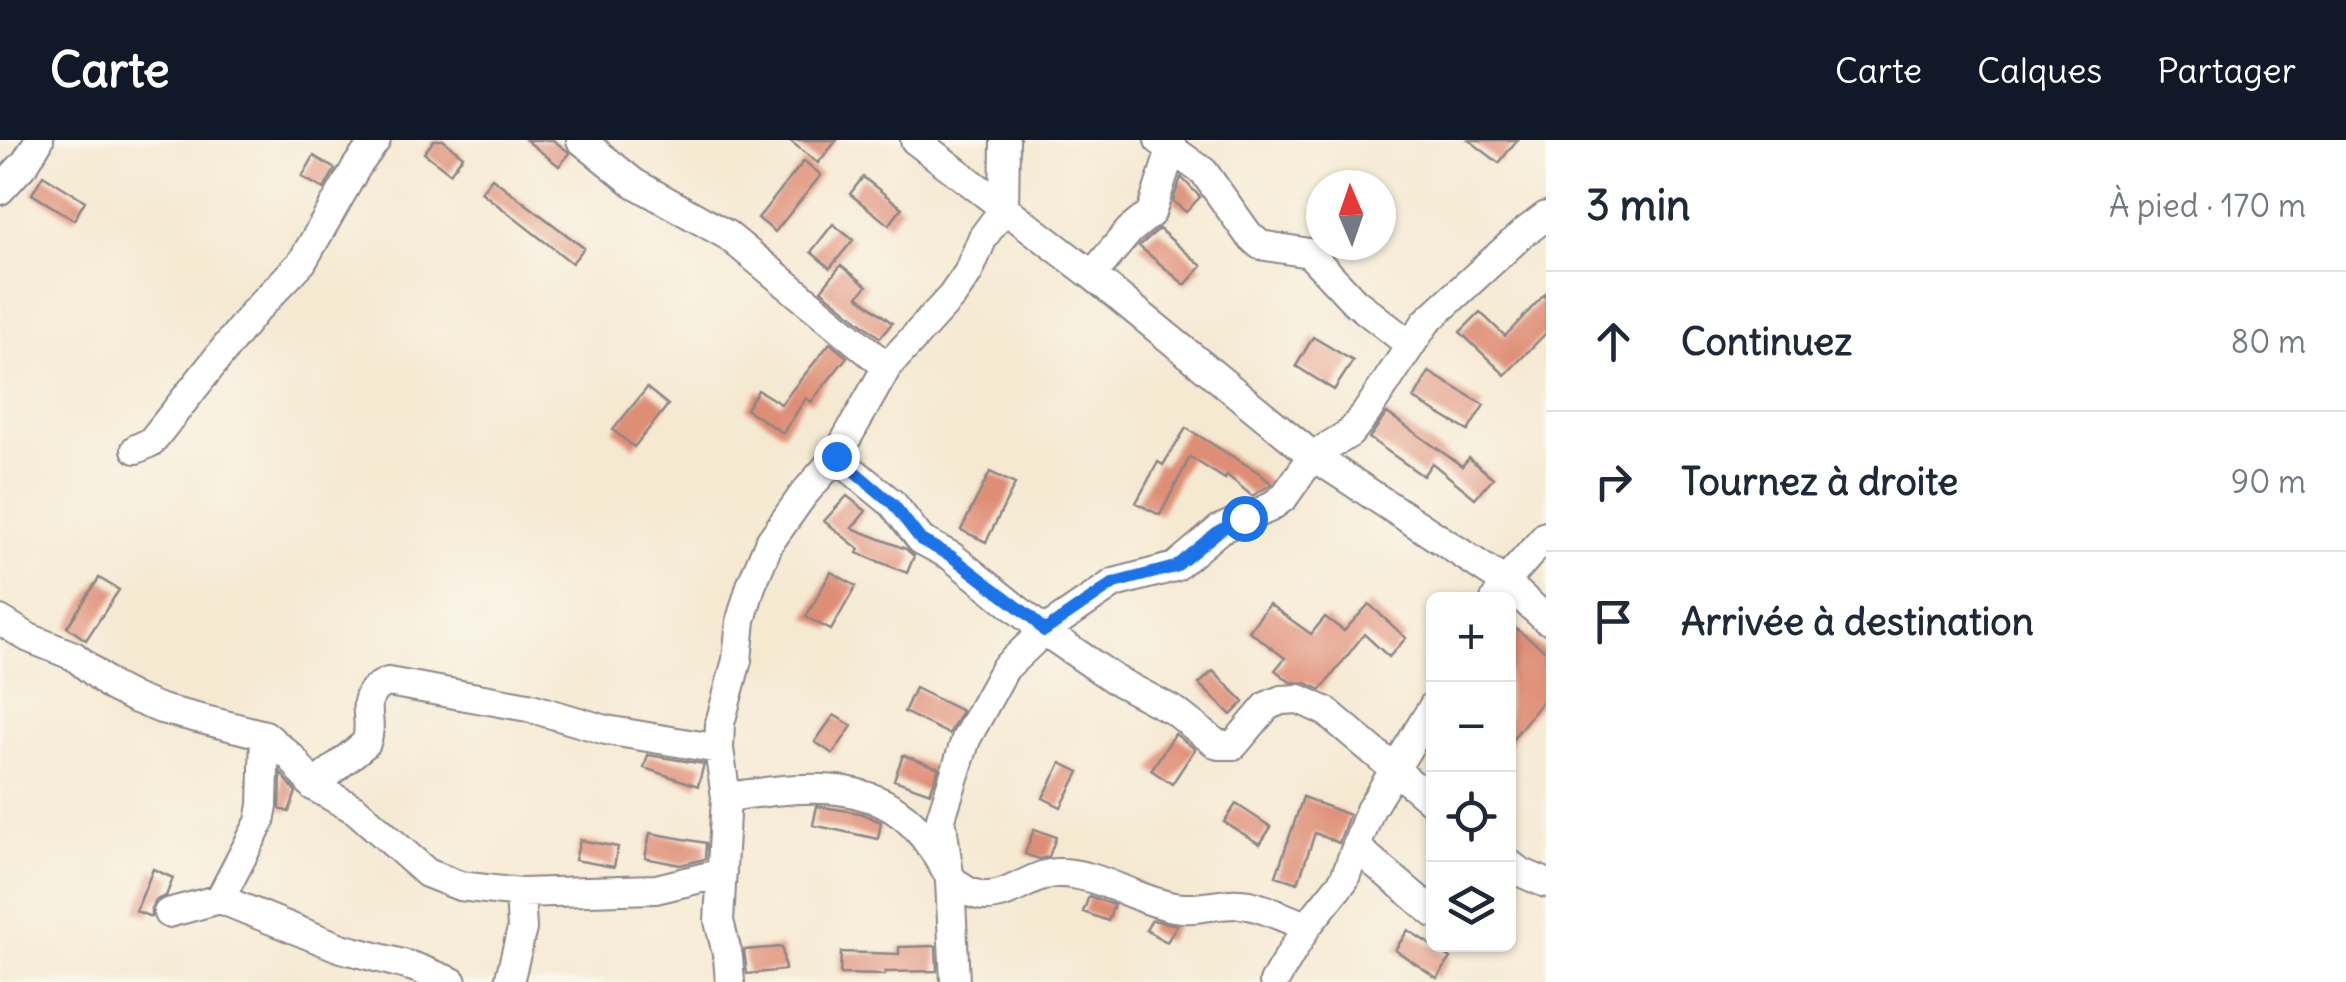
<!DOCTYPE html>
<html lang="fr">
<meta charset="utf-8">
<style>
body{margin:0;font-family:Delius,sans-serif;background:#f2f2f3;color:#1f2937}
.controls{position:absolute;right:30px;bottom:30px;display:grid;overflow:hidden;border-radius:15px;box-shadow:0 2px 8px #0004}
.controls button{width:90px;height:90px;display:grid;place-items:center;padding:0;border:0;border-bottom:2px solid #e0e1e3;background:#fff;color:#1f2937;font:50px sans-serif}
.compass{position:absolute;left:1306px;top:30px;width:90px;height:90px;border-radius:50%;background:#fff;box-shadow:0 2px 8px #0004;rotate:358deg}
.stop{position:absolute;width:30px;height:30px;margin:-22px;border:8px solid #1a73e8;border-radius:50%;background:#fff}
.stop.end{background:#1a73e8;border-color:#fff;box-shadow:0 2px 10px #0008}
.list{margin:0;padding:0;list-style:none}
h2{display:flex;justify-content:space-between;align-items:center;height:130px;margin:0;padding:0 40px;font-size:42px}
h2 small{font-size:32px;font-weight:400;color:#747a83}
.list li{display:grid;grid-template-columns:65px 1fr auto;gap:30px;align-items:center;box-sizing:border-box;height:140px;padding:0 40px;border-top:2px solid #e0e1e3}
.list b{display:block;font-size:38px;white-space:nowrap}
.list em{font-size:32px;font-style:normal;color:#747a83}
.icon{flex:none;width:55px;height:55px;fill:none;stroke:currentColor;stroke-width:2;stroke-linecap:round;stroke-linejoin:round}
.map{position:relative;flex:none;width:1546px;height:842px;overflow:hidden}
header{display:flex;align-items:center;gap:60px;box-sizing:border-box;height:140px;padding:0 50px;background:#111827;color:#fff}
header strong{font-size:48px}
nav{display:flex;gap:55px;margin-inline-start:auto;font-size:35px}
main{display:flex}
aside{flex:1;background:#fff}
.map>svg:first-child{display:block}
</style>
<header>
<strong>Carte</strong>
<nav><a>Carte</a><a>Calques</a><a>Partager</a></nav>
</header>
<main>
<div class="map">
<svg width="1546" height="842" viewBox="0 0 1546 842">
<rect width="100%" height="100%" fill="#fbf7ec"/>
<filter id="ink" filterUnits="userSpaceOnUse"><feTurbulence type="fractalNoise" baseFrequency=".01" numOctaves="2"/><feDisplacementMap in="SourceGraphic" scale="20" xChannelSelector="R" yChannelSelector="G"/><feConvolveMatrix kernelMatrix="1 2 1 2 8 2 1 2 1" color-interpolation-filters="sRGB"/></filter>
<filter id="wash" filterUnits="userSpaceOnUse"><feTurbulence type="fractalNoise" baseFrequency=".0048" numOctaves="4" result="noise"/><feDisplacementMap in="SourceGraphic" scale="40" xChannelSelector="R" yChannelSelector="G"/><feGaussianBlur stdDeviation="2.25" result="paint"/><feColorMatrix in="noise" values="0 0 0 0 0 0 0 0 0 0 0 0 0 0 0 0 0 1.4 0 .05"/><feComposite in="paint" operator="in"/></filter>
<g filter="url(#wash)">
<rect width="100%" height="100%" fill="#f5e9d2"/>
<g id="blocks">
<!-- building -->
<path fill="#df8e76" d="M434,0H443L463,16L450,33L424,13Z
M526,0H553L570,13L559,26Z
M789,0H837L818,23Z
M1469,0H1517L1499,23Z
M314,16L335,29L324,49L302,37Z
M804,21L821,35L775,92L758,78Z
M43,35L85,61L74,80L32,54Z
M863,37L902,68L889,85L850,54Z
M1181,37L1200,57L1186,72L1173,61Z
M492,38L584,108L572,123L481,52Z
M833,84L853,100L830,128L811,112Z
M1159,89L1202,126L1185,145L1139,106Z
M841,125L867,146L858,156L892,183L880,198L821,150Z
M1546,153V193L1505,235L1460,192L1480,172L1505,196Z
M1313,197L1353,221L1334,250L1296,226Z
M830,203L847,217L811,262L806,258L783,293L746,269L758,250L781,264Z
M1429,232L1484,265L1468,291L1414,259Z
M647,248L668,265L634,307L613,290Z
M1387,273L1462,326L1469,318L1493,338L1475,358L1432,323L1423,336L1369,298Z
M1186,288L1258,332L1272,344L1252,356L1227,335L1225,339L1190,317L1160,375L1136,363L1158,322L1163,325Z
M990,332L1015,344L986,402L961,390Z
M847,356L866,371L852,388L906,409L914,416L907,433L857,413L859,409L824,381Z
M831,432L856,446L831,490L806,477Z
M99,438L119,450L86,500L67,487Z
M1269,464L1311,494L1325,477L1344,491L1369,464L1406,498L1389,517L1364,494L1321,550L1306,543L1290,542L1275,530L1285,518L1249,491Z
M1508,483L1546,511V556L1508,605Z
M1213,531L1244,562L1231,575L1199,544Z
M915,548L962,571L949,594L904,572Z
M834,575L852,586L833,614L815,602Z
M1175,594L1195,609L1172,644L1151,630Z
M648,615L704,624L698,646L644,628Z
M903,615L939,628L930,653L894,640Z
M1061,623L1079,632L1061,667L1043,658Z
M281,633L296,652L289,672L280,669Z
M1303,657L1349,675L1339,703L1315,693L1298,743L1276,736Z
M1236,664L1271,687L1260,704L1224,682Z
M817,666L860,673L881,682L878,699L813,685Z
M1034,689L1056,697L1049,717L1039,719L1025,714Z
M650,693L706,703L705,719L680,725L645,718Z
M580,700L618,707L614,727L575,720Z
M153,729L173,738L166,756L156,760L151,768V777L136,771Z
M1089,756L1114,765L1108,781L1083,772Z
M1152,780L1177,785L1167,802L1146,790Z
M1408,790L1451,818L1437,838L1395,810Z
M936,806L937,831L885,832V835L840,834L841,812L899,814V807Z
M782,807L785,830L747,834L744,810Z"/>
</g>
</g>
<g filter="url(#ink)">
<use href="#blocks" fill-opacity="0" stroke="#8c8686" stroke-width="2.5"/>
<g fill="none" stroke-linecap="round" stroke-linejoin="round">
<!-- minor casing -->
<g stroke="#8c8686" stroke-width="32">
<path id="minor" d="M581,0L634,43L727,95L887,227
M915,0L1092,135L1313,316L1505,442L1546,479
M1159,0L1204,32L1248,94L1260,105L1309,113L1354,161L1409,204
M0,50L26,22L39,0
M1092,135L1129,91L1151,73L1171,10
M136,309L151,302L254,172L302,122L357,26L376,0
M836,317L893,364L921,400L951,416L1044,491L1114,539L1176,572L1218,605H1234L1267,566L1281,560L1299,559L1327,572L1434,663
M1495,460L1505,442L1546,396
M0,480L29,498L74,516L111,546L134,558L161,569L265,595L292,618L313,646L356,670L427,733L460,746L520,753L656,749L722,733
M313,646L366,603C376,577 353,556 388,542L528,567L606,590L719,609
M726,657C805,647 882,632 932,708C946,729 951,748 978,755C1005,762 1030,734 1057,733C1097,732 1135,760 1174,767C1199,772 1224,760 1249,765C1268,769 1288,780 1307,786
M1358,709L1434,773
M1508,723L1520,732L1546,743
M220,759L260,682L263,665L265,595
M168,773L220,759L341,808L414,827L452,842
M509,842L522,789L520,753
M730,842L728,817L719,781L726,657L719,609L720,583L737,520L741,480L751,446L769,403L803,355L836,317L887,227L952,156L968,133L983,97L1004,69L1005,0
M955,842L950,741L941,678L966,599L1005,528L1044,491L1114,443L1175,427L1220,389L1269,368L1284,357L1313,316L1350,293L1366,273L1426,182L1521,95L1546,76
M1274,842L1307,786L1344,740L1370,670L1434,565"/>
</g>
<!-- minor -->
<use href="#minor" stroke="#fff" stroke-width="28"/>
</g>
</g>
<g fill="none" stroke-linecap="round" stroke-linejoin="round" filter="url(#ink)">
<!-- route -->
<path stroke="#1a73e8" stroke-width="12" d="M836,316L893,364L921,400L951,416L1031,477L1044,491L1114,443L1175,427L1220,390L1244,378"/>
</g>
</svg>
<div class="controls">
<button>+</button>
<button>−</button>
<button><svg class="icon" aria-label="locate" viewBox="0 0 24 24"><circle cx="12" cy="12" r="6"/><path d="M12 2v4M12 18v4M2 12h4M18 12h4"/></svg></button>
<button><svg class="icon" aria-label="layers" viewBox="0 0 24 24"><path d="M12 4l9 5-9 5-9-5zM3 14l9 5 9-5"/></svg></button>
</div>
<svg class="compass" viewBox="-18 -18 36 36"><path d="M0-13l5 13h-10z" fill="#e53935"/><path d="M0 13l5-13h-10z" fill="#747a83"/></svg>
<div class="stop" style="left:1244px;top:378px"></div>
<div class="stop end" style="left:836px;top:316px"></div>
</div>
<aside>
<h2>3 min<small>À pied · 170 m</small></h2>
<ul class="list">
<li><svg class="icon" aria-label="ahead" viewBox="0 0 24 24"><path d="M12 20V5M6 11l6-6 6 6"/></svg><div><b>Continuez</b></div><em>80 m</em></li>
<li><svg class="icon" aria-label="right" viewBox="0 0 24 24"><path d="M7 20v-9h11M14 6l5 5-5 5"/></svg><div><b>Tournez à droite</b></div><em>90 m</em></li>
<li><svg class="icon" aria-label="arrive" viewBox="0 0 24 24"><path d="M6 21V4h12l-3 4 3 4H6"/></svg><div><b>Arrivée à destination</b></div></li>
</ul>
</aside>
</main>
